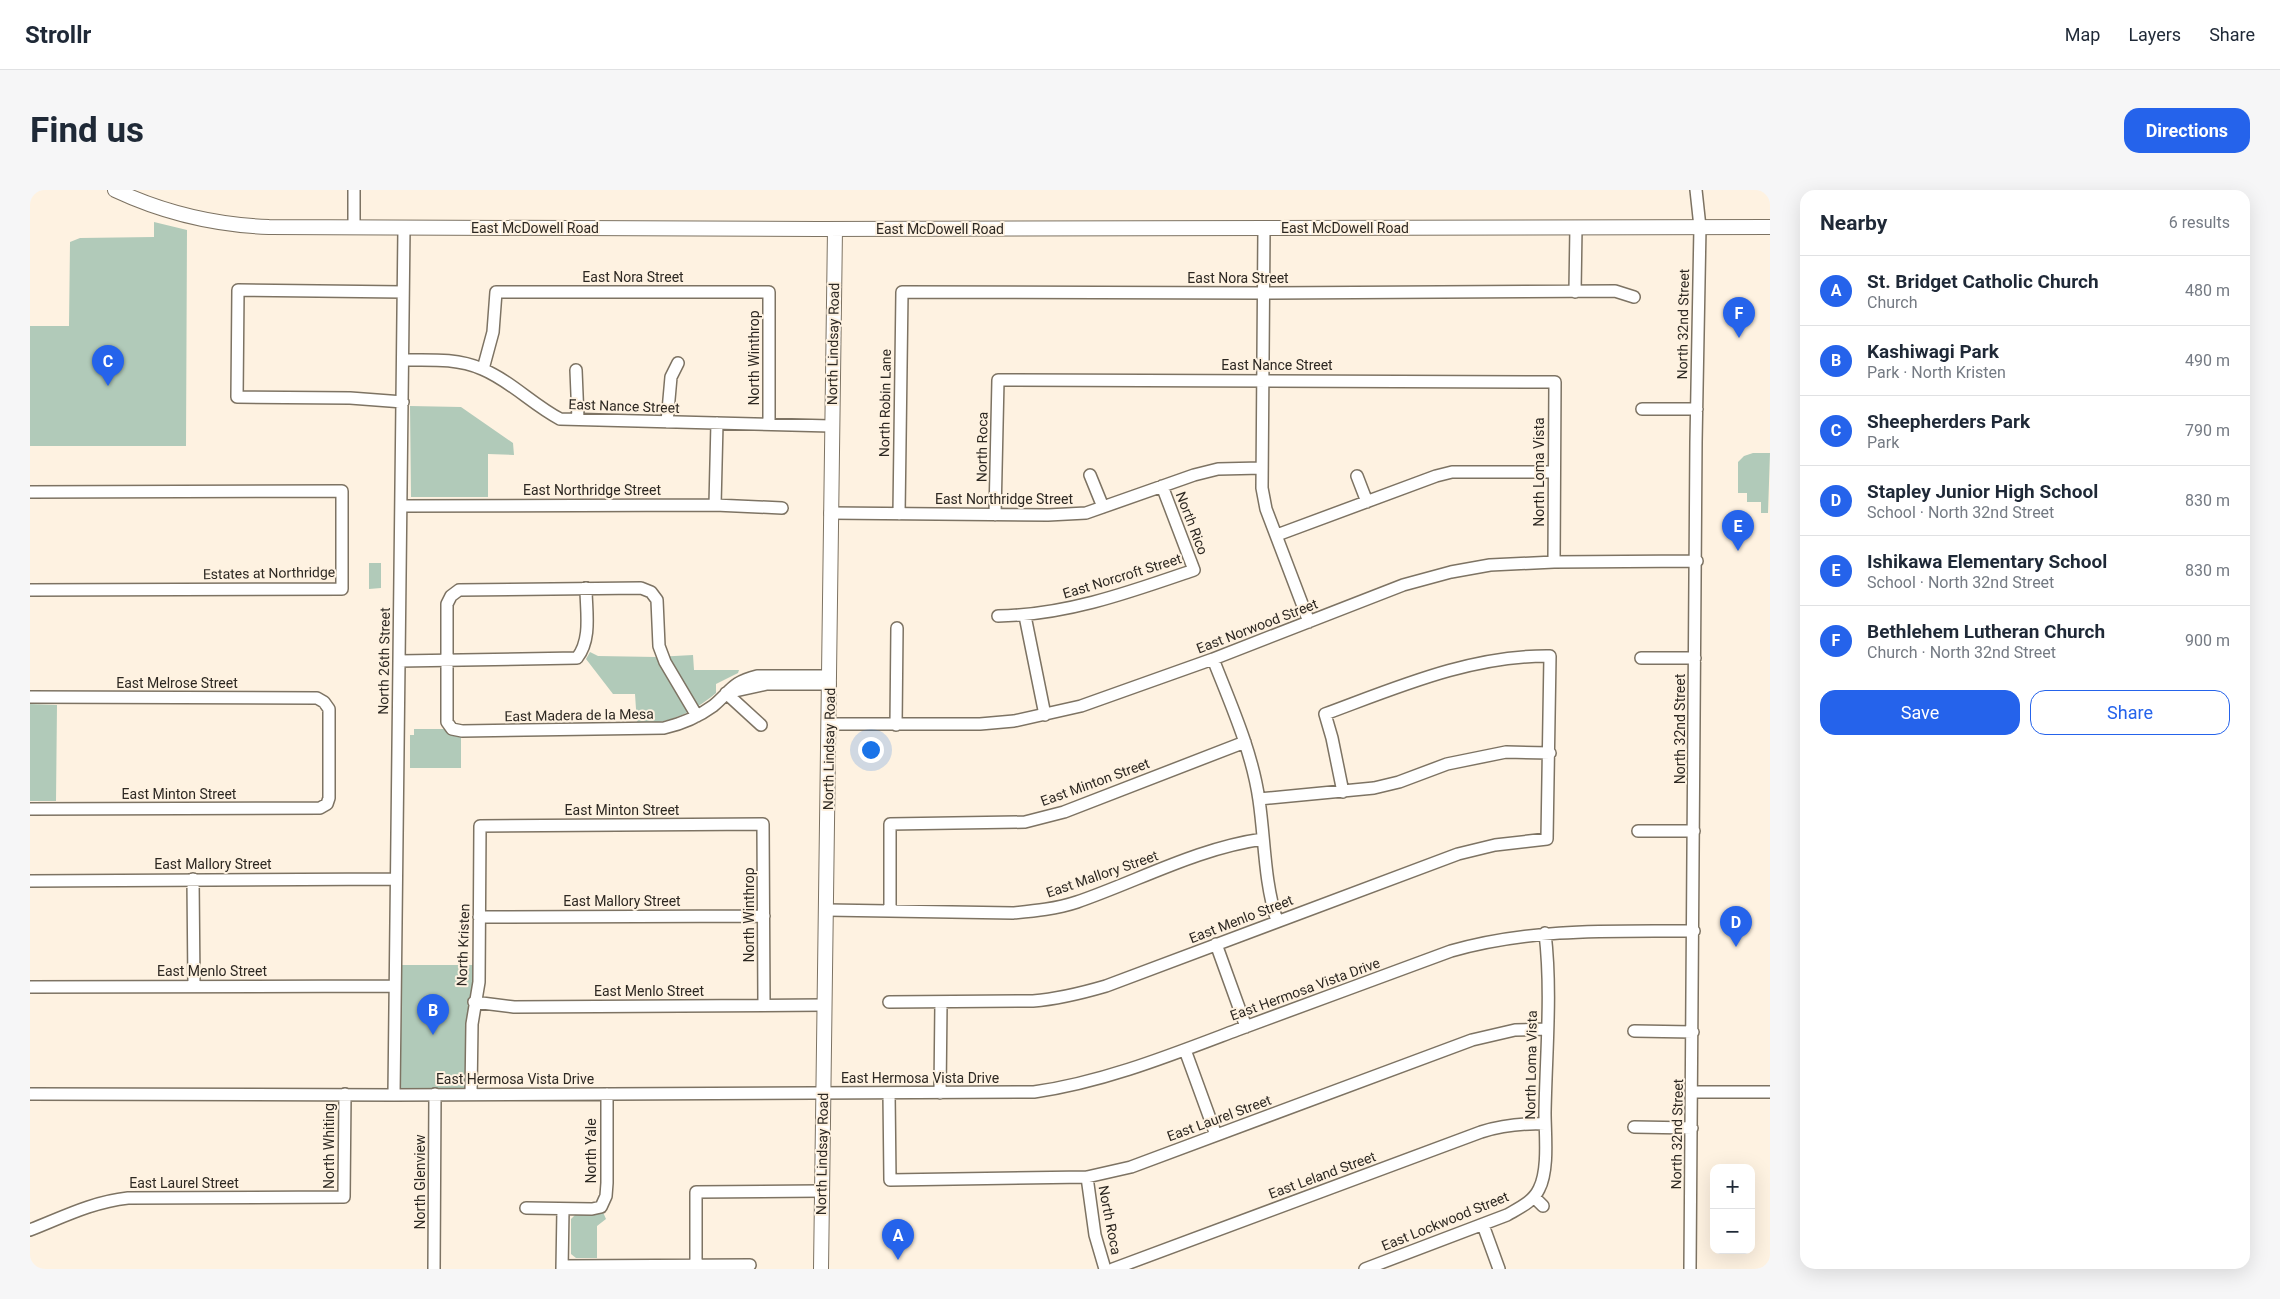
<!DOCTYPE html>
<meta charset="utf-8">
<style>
body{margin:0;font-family:Roboto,sans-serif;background:#f6f6f7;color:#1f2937}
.controls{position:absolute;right:15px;bottom:15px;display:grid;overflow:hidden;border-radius:10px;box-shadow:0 5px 20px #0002}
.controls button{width:45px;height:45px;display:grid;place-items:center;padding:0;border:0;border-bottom:1px solid #e0e1e3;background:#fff;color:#1f2937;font:25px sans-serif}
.you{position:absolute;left:840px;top:559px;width:18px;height:18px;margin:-12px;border:4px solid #fff;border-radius:50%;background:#1a73e8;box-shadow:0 0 0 8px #1a73e833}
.badge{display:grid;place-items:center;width:32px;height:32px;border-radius:50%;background:#2563eb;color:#fff;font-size:16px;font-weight:700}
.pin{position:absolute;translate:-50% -41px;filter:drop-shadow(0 1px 2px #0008)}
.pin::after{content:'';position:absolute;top:26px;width:18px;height:15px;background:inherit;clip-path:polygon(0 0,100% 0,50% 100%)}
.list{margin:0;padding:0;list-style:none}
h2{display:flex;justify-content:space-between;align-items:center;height:65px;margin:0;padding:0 20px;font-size:21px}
h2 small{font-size:16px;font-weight:400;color:#747a83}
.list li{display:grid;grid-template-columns:32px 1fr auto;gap:15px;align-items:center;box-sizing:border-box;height:70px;padding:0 20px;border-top:1px solid #e0e1e3}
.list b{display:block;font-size:19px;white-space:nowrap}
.list p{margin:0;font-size:16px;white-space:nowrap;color:#747a83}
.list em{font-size:16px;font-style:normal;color:#747a83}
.actions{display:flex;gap:10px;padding:15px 20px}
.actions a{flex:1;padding:11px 0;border:1px solid #2563eb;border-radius:15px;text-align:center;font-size:18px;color:#2563eb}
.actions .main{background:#2563eb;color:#fff}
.map{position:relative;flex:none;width:1740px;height:1079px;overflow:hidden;border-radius:15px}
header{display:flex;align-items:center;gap:30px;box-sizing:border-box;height:70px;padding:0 25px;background:#fff;border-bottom:1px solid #e0e1e3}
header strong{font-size:24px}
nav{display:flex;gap:28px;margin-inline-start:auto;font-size:18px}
.intro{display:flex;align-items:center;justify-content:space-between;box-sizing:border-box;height:120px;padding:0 30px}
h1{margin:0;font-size:35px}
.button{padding:12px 22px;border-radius:15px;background:#2563eb;color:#fff;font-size:18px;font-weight:700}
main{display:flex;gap:30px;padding:0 30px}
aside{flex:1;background:#fff;border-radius:15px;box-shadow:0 5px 20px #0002}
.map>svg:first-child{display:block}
</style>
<header>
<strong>Strollr</strong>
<nav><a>Map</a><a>Layers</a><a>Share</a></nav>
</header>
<div class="intro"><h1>Find us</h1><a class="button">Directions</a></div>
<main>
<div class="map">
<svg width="1740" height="1079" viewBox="0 0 1740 1079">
<rect width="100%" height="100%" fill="#fef2e1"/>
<!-- green -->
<path fill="#b1cab9" d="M124,32L157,40L156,256H0V136H39L40,52L50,48L124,47Z
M380,216L431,217L483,253L484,265L458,264V307H381Z
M1723,263H1740L1738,323H1731V312H1717V303H1708V272L1714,266Z
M339,373H351V398L339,399Z
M560,462L568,466L626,467L663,465L664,480H709L708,483L686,494V503C662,523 639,534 607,534L605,504H583L556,469Z
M0,514L27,515L26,611H0Z
M384,539H416L422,545L431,547V578H380V545H384Z
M365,775H449L441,904L364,905Z
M572,1020L576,1029L567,1036V1068H546L541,1064V1029L545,1025H562Z"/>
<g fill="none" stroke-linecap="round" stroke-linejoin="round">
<!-- minor casing -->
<g stroke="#7d7363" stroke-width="14">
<path id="minor" d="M324,37V0
M1234,38L1232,298L1236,319L1279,432
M373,102L208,100L207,207L320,208L373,212
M1545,102L1546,37
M373,170C400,170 427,168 452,179C481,191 503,215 530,229L801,236
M453,179L463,142L466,102H739V233
M546,180L548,229
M1612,219H1667
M637,232L641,187L648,173
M1060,285L1073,317
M1327,286L1337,312
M0,302L312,301V399L0,400
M685,315L687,233
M372,316L685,315L752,318
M800,323L1018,325L1056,323L1164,285L1188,279L1232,278
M869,324L872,102L1234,103L1585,101L1604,107
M965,325L968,190L1525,192L1524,372
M1247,345L1406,286L1422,282H1524
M968,426C1037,425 1100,402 1164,380L1132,296
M995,426L1015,525
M1611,468H1665
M1183,469C1201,515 1222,561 1229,610C1235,651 1234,691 1247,731
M369,471L547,468C562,449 556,421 556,398
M696,503L737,494H800
M696,503L731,535
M0,507L287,508L294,512L299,519V608L297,614L290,618L0,619
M667,526L635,472L629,456L627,410L621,402L611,398L429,400L421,406L417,414V532L422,539L432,541L634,538C651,534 668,527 683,516C701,501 702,492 727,486H800
M799,534H950L984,531L1051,516L1183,469L1373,395L1421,382L1460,375L1524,372L1667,371
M866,535L867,438
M1229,609L1344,598L1369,592L1417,574L1476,562L1520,563
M1608,641H1664
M163,689L164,796
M0,691L366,689
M797,720L983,723C1004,721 1026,719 1047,712C1108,691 1168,658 1233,649
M860,720V634L995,632L1034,622L1215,552
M449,727L734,726
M1186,754L1216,837
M0,797L364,796
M444,812L484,817L795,815
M859,812L1003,811C1028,809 1052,803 1076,796L1428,664L1465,655L1517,649L1520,466C1441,465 1368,497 1295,524L1302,548L1313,602
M1604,841L1663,842
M1155,860L1186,945
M1662,902H1740
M859,903L860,990L1057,987L1101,977L1442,850L1485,840L1517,839
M910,903L911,813
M0,904L364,905L1004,902C1074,892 1141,865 1207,840C1278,814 1350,787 1421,761C1501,738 1582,741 1664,741
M441,904L442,834L449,792L450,636L733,634L734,815
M364,905L374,38
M1604,937L1662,938
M1057,987L1065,1045L1075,1079
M1504,1007L1513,1016
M496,1018L562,1019L571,1017L576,1006L577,993V904
M1453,1035L1469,1079
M0,1040C33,1027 62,1012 98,1008L314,1007L315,904
M666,1075V1002L791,1001
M532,1076L720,1075
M404,1079L405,904
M532,1079L533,1019
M1083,1079L1451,942C1473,935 1492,933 1515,934
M1335,1079L1477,1025C1489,1018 1503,1012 1509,999C1519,980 1515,944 1515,923C1516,863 1522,802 1515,743
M1660,1079L1666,252L1670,37L1666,0"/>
</g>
<!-- major casing -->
<g stroke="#7d7363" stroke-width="16">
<path id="major" d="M85,0C134,23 185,35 239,37L789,39L1740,37
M791,1079L805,39"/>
</g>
<!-- minor -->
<use href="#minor" stroke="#fff" stroke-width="11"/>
<!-- major -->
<use href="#major" stroke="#fff" stroke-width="14"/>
</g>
<g text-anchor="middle" stroke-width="4" stroke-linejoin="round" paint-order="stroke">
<!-- street labels -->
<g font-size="14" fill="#2d2822" stroke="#fef2e1">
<text x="505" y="43">East McDowell Road</text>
<text x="1315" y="43">East McDowell Road</text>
<text x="910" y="44">East McDowell Road</text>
<text x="603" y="92">East Nora Street</text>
<text x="1208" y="93">East Nora Street</text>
<text transform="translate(1653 134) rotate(-89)" y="5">North 32nd Street</text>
<text transform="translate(803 154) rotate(-89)" y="5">North Lindsay Road</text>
<text transform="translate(724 168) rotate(-90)" y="5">North Winthrop</text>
<text x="1247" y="180">East Nance Street</text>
<text transform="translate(855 213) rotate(-89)" y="5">North Robin Lane</text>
<text transform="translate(594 216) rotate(2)" y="5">East Nance Street</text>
<text transform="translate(952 257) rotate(-89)" y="5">North Roca</text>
<text transform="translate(1509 282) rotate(-90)" y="5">North Loma Vista</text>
<text x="562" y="305">East Northridge Street</text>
<text x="974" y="314">East Northridge Street</text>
<text transform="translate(1162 333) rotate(69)" y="5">North Rico</text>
<text transform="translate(239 383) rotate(-1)" y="5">Estates at Northridge</text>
<text transform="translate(1092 386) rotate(-17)" y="5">East Norcroft Street</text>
<text transform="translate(1227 436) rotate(-21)" y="5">East Norwood Street</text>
<text transform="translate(354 471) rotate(-89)" y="5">North 26th Street</text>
<text x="147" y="498">East Melrose Street</text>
<text transform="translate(549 525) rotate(-1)" y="5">East Madera de la Mesa</text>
<text transform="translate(1650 539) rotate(-90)" y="5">North 32nd Street</text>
<text transform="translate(799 559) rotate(-89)" y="5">North Lindsay Road</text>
<text transform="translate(1065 592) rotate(-20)" y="5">East Minton Street</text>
<text x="149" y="609">East Minton Street</text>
<text x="592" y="625">East Minton Street</text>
<text x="183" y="679">East Mallory Street</text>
<text transform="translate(1072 684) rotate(-19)" y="5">East Mallory Street</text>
<text x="592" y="716">East Mallory Street</text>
<text transform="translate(719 725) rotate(-90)" y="5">North Winthrop</text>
<text transform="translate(1211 729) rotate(-21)" y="5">East Menlo Street</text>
<text transform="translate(433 755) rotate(-88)" y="5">North Kristen</text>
<text x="182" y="786">East Menlo Street</text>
<text transform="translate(1275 799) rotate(-20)" y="5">East Hermosa Vista Drive</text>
<text x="619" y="806">East Menlo Street</text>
<text transform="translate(1501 875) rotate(-89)" y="5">North Loma Vista</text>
<text x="890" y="893">East Hermosa Vista Drive</text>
<text x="485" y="894">East Hermosa Vista Drive</text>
<text transform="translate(1189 928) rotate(-20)" y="5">East Laurel Street</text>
<text transform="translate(1647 944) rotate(-89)" y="5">North 32nd Street</text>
<text transform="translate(299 956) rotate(-90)" y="5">North Whiting</text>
<text transform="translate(561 961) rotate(-90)" y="5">North Yale</text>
<text transform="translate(792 964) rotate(-89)" y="5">North Lindsay Road</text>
<text transform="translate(1292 985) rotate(-20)" y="5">East Leland Street</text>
<text transform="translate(390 992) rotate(-90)" y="5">North Glenview</text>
<text x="154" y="998">East Laurel Street</text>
<text transform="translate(1080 1030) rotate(79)" y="5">North Roca</text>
<text transform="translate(1415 1031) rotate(-22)" y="5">East Lockwood Street</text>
</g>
</g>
</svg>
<div class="controls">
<button>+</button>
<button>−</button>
</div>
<div class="you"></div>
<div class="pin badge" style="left:868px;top:1070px">A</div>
<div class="pin badge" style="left:403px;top:845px">B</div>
<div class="pin badge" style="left:78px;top:196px">C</div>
<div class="pin badge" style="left:1706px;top:757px">D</div>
<div class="pin badge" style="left:1708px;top:361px">E</div>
<div class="pin badge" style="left:1709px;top:148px">F</div>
</div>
<aside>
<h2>Nearby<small>6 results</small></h2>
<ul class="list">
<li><span class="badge">A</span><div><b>St. Bridget Catholic Church</b><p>Church</p></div><em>480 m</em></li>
<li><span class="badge">B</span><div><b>Kashiwagi Park</b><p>Park · North Kristen</p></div><em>490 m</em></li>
<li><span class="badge">C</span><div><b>Sheepherders Park</b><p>Park</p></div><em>790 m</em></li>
<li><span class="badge">D</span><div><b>Stapley Junior High School</b><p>School · North 32nd Street</p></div><em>830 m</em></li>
<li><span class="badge">E</span><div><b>Ishikawa Elementary School</b><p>School · North 32nd Street</p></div><em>830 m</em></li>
<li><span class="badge">F</span><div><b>Bethlehem Lutheran Church</b><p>Church · North 32nd Street</p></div><em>900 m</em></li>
</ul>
<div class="actions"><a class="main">Save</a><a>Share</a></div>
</aside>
</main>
